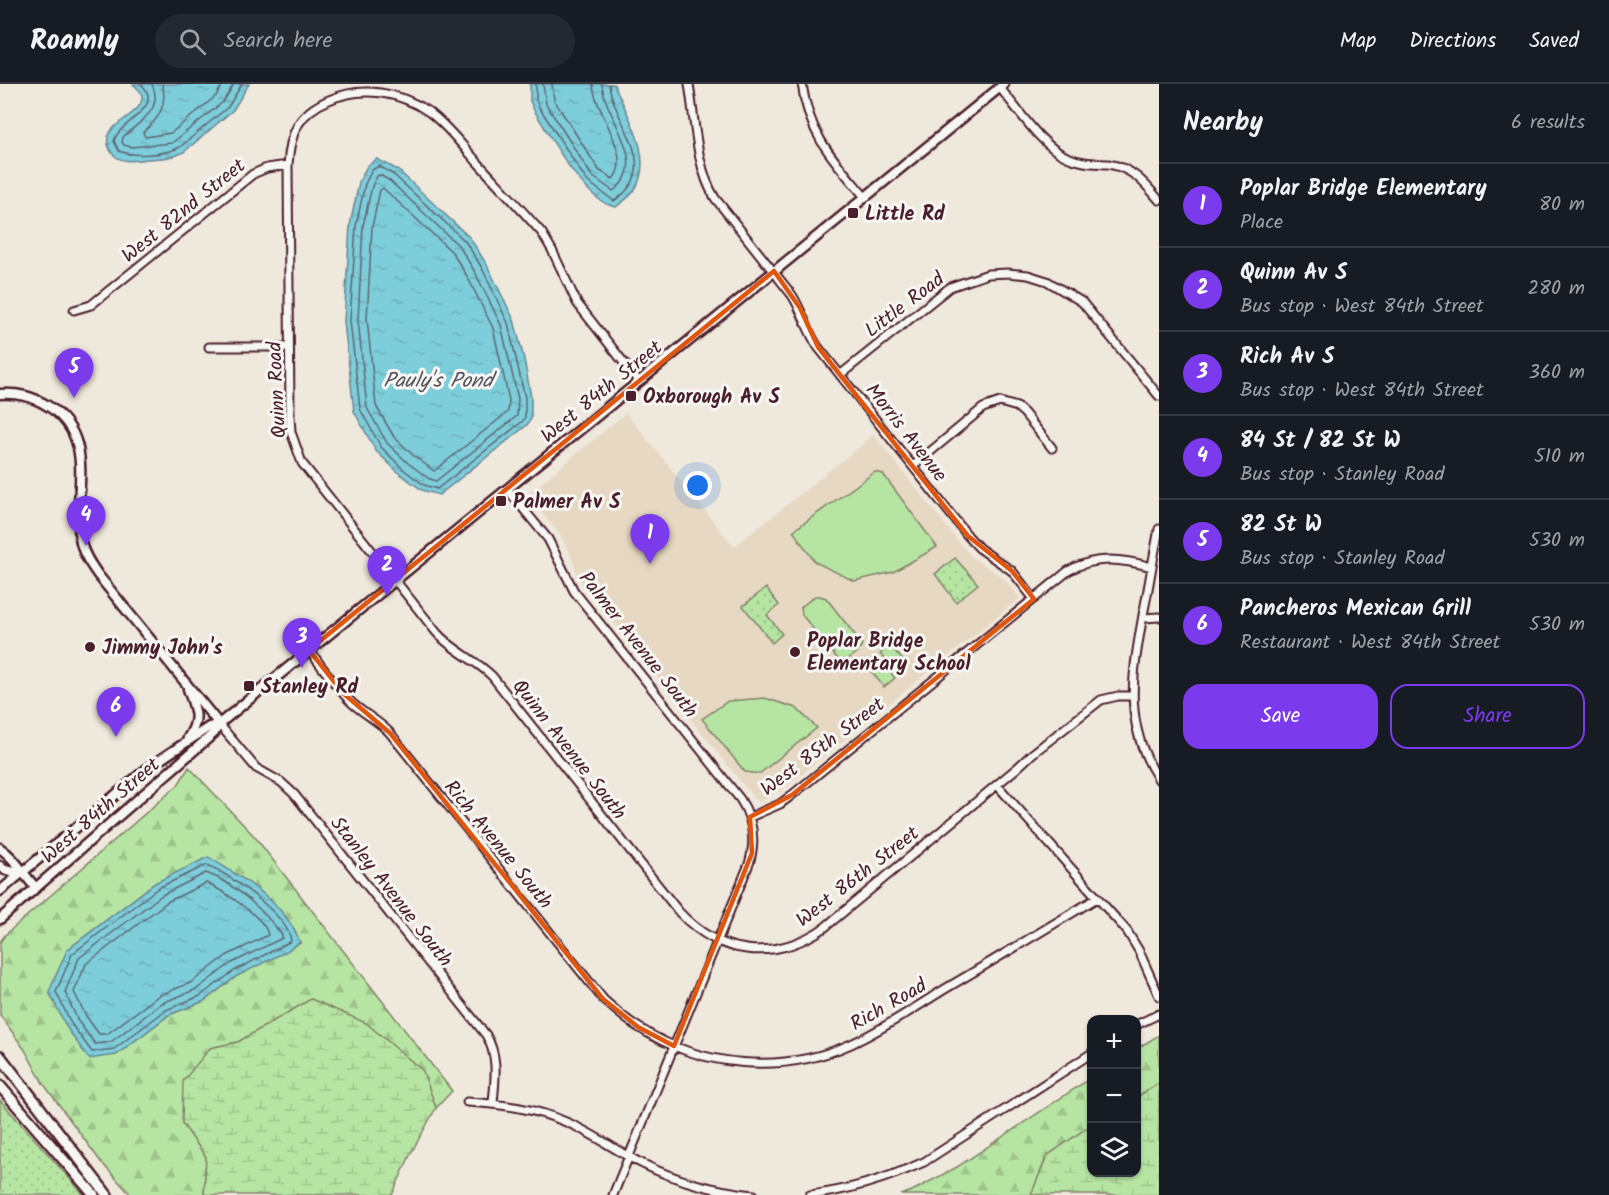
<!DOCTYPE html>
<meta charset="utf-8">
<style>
body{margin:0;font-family:Kalam,sans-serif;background:#242831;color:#f1f3f6}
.controls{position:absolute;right:18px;bottom:18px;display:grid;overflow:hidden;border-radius:12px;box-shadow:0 2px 4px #0004}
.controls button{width:54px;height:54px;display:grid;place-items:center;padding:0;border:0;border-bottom:2px solid #363941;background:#171b24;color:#f1f3f6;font:30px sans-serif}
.you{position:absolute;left:698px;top:402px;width:21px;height:21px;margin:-15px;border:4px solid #fff;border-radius:50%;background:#1a73e8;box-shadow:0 0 0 9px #1a73e833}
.badge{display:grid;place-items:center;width:39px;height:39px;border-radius:50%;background:#7c3aed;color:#fff;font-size:20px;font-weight:700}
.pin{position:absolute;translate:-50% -50px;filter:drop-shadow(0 2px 3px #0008)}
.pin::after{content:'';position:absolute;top:32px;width:21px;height:18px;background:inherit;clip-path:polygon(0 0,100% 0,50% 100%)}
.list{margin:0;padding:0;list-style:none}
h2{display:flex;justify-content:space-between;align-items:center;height:78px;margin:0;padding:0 24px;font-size:26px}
h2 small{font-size:20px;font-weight:400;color:#9ea1a6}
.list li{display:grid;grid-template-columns:39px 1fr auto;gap:18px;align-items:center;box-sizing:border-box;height:84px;padding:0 24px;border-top:2px solid #363941}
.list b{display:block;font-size:22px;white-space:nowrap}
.list p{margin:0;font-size:20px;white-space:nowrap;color:#9ea1a6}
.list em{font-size:20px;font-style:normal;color:#9ea1a6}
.actions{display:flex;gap:12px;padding:18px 24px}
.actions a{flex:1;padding:14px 0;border:2px solid #7c3aed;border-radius:18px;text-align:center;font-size:21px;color:#7c3aed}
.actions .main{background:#7c3aed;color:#fff}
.icon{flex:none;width:33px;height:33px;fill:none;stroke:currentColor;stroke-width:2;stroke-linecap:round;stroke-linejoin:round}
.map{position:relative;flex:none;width:1159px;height:1111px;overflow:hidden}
header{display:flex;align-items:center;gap:36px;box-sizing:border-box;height:84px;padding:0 30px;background:#171b24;border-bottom:2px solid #363941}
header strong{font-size:28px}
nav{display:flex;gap:33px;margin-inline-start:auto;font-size:21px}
.search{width:420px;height:54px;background:#242831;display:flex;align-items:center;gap:15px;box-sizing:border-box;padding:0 21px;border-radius:33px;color:#9ea1a6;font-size:22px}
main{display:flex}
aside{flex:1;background:#171b24}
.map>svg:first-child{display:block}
</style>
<header>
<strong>Roamly</strong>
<div class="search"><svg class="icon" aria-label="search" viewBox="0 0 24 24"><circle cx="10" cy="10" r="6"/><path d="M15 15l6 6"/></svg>Search here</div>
<nav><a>Map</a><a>Directions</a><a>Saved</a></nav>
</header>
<main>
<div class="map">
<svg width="1159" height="1111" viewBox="0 0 1159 1111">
<defs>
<pattern id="forest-firs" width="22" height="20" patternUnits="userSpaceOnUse" patternTransform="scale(1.5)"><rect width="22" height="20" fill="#b6e5a3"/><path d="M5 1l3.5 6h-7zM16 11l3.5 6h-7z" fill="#9ec48c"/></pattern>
<pattern id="wetland-marsh" width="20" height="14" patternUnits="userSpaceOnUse" patternTransform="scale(1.5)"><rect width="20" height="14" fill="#b6e5a3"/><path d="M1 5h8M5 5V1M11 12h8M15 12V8" fill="none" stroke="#9ec48c"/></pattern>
<pattern id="park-dots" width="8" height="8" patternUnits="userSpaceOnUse" patternTransform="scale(1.5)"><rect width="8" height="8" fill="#b6e5a3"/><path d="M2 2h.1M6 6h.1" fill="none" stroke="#9ec48c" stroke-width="1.8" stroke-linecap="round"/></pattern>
<pattern id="water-ripples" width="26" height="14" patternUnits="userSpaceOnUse" patternTransform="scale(1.5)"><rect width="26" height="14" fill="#7dcdda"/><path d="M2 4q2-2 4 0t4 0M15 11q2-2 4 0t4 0" fill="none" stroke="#6eb0bb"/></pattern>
</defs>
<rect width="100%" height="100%" fill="#efe8dc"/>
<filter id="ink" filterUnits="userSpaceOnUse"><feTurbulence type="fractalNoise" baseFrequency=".0167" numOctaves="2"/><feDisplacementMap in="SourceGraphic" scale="12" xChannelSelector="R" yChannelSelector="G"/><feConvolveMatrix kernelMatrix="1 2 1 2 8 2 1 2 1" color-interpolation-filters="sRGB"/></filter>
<g filter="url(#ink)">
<!-- built -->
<path fill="#e6d8c2" d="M626,329L734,463L874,351L961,461L973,474L1002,493L1020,514L781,707L759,718L752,712L578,493L571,471L560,451L527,411Z"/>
<!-- forest -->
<path fill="url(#forest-firs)" stroke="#808267" stroke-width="1.5" fill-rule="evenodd" d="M189,683L255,753L452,1007L436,1024L422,987L311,915L238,958L210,964L182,1039L206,1073L204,1111H131L101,1078L43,999L25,966L0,931V858L5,851L178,701ZM155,799L300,859L237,892L204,917L169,931L116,971L67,866Z
M1159,951V999L1137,1013L1136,965Z
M1091,994V1041L1047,1072L1031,1111H901L912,1107L957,1083Z"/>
<!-- wetland -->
<path fill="url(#wetland-marsh)" stroke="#808267" stroke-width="1.5" d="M311,915L366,939L423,987L436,1024L411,1069L392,1111H204L206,1073L182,1039L183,997L210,964L238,958Z
M1159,999V1111H1031L1047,1072L1091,1041L1092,1088H1136L1137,1013Z"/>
<!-- park -->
<path fill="url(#park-dots)" stroke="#808267" stroke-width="1.5" d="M955,474L978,500L956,518L935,490Z
M766,504L779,521L767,531L782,550L772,559L743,522Z
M0,1016L84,1111H0Z"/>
<!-- pitch -->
<path fill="#b6e5a3" stroke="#808267" stroke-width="1.5" d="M875,388L883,390L937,463L893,488L854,497L815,478L793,447Z
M815,512H820L826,514L862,560C859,569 850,576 840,577L836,573L802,531L801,523Z
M890,561L908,583L898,592L880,570Z
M876,572L895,594L884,603L866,581Z
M765,614L796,624L817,644L759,690L745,688L702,635L728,617Z"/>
<!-- water -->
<path fill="url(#water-ripples)" stroke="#698794" stroke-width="1.5" d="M133,0H249L233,26L184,68C173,74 161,74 148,75C135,77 117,80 110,66C97,40 139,35 142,15C143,8 137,4 133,0Z
M530,0H614C627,32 656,74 634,107C630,113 622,118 616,123C585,119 550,52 534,26L530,17Z
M377,75L398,86L470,154L487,181L514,236L524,275L531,313V335L527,341L439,411L422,406L399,389L376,367L354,327L344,238L350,141L359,98L367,82Z
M208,773C244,795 284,817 300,858L287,867L237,892L204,917L169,931L116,971L89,975L67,944L49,908L67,866L155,799Z"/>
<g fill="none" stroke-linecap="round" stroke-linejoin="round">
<!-- shore -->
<path stroke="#5e6571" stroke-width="1.5" d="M141,0C166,24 119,37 114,57L119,67C133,73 166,71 180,63L228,23L242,0
M152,0C164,26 139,38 123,53L122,58L124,61L131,63L172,59L223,18L234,0
M162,0C168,21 159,35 143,48L145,53L171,49L216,12L223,0
M536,0V16L539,23L587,97L614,117C665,83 614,41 609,0
M543,0L546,20L592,92L613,107C653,79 604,34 602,0
M552,0L554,16L599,86L613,95C634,71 594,28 593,0
M379,82L394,91L465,157L482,184L508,239L525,314V333L523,337L437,405L424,401L403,385L381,363L360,325L350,237L356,142L365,100L372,86Z
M380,91L390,97L459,162L475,188L501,241L518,315L517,332L436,397L428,394L408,379L387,359L367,324L358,236L363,142L372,102L377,92Z
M383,104L452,168L467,192L493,244L509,316L508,328L434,387L414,372L394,353L376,322L367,235L372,143L380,106Z
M207,781C229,790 289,832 291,857L234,887L200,912L166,926L114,965L92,968L72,941L56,908L72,870L158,804Z
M206,789C234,798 265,828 282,851V854L230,880L197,905L162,919L111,958L95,960L78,937L65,908L79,874L162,811Z
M206,799C222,806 266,834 268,851L226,872L192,898L158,912L107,950H99L86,932L74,908L86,880L167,818Z"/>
<!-- minor casing -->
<g stroke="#4a1f2b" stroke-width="11">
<path id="minor" d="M689,0C695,36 696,84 715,114L792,211C803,228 807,247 818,263L968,452L979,464L1012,487L1034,515
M802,0C809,52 833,75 865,113
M1000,4C1018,25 1041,62 1067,73C1080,79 1093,79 1108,80C1131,83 1145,99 1159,116
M74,226L91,221L253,90L267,84L288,81
M209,263H289
M840,291L950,203L988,190L1008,189L1028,191L1047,197L1082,218L1159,312
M639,298L577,219L552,166L542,149C522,126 501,104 480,81C464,64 448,42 429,28C400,8 362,1 329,16C298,29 290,49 288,81L290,332L291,348L302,379L437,549C453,567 475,575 492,592L679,828C720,872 774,878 824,844L1017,684L1032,670L1101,616L1118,612H1133
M913,382L983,324L1000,318L1017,323L1024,329L1052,364
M507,405L548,455L574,507L740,715C754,736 756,757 749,780L613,1111
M1159,445C1153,474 1149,503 1143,531C1132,593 1123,641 1159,696
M1143,534L1159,533
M309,566C323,584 336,603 352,619C364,630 379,637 390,649L603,915C614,925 625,935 638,943C701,984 783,991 851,960C884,945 914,924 945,905C996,875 1047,844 1097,814
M219,640L256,684L281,698L294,710L486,951C499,973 495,995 493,1019
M997,701L1127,847L1139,867L1159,912
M750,733L780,720L792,711L1068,487C1095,471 1123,475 1152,483
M1136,941L1159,930
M467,1018C501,1020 534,1024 566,1038C593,1049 616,1067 643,1080C677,1097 716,1107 754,1111
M810,1111C851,1106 886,1095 924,1078L1092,969"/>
</g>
<!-- tertiary casing -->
<g stroke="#4a1f2b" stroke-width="13">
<path id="tertiary" d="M0,310C18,309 32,312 48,322C100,355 71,411 81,459C84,471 91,481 98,491L219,640
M188,605C195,626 201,634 188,654
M0,764C17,776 22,789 36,804
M0,782L5,786L23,790
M0,807L149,683L209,643L219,640L1004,0
M0,835L214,649L219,640"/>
</g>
<!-- secondary casing -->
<g stroke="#4a1f2b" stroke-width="14">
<path id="secondary" d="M0,972L107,1111
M0,1002L94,1111"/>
</g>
<!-- minor -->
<use href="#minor" stroke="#f6f6f2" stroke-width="7"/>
<!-- tertiary -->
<use href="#tertiary" stroke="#f6f6f2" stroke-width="8"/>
<!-- secondary -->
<use href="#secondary" stroke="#f6f6f2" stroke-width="9"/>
</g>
</g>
<!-- marked area -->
<path fill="none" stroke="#e0560e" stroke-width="4.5" stroke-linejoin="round" d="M774,187L800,224L818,263L968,452L1012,487L1034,515L792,711L750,733L752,769L674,962L638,943L603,915L390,649L344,610L309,566Z"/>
<!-- markers -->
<g fill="#4a1f2b" stroke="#f6f6f2" stroke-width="2">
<rect x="847" y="123" width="12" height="12" rx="3"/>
<rect x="625" y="306" width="12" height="12" rx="3"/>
<rect x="495" y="411" width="12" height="12" rx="3"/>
<circle cx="90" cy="563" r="6"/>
<circle cx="795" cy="568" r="6"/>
<rect x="243" y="596" width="12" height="12" rx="3"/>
</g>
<g text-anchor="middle" stroke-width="6" stroke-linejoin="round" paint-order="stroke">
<!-- street labels -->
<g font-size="20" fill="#4a1f2b" stroke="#f6f6f2">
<text transform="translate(183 126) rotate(-39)" y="7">West 82nd Street</text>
<text transform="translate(904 220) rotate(-37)" y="7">Little Road</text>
<text transform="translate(276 306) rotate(-93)" y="7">Quinn Road</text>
<text transform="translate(601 307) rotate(-39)" y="7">West 84th Street</text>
<text transform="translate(907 348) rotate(52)" y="7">Morris Avenue</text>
<text transform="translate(639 560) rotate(52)" y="7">Palmer Avenue South</text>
<text transform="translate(822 662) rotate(-37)" y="7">West 85th Street</text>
<text transform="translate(570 665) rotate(52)" y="7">Quinn Avenue South</text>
<text transform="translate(100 726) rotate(-41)" y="7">West 84th Street</text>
<text transform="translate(499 760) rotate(51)" y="7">Rich Avenue South</text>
<text transform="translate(857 792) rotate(-38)" y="7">West 86th Street</text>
<text transform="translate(392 807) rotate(52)" y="7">Stanley Avenue South</text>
<text transform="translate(888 920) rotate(-30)" y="7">Rich Road</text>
</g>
<!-- poi labels -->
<g font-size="20" font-weight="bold" fill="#4a1f2b" stroke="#f6f6f2" text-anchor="start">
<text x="865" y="136">Little Rd</text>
<text x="643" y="319">Oxborough Av S</text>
<text x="513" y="424">Palmer Av S</text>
<text x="807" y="563">Poplar Bridge<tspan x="807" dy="23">Elementary School</tspan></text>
<text x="102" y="570">Jimmy John's</text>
<text x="261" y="609">Stanley Rd</text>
</g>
<!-- water labels -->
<g font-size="21" font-style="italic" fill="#595360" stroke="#f6f6f2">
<text x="438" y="303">Pauly's Pond</text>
</g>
</g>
</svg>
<div class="controls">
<button>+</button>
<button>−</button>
<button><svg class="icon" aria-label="layers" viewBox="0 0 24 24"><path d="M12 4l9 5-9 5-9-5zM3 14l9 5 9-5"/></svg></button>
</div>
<div class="you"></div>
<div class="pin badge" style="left:650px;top:480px">1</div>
<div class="pin badge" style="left:387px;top:512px">2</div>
<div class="pin badge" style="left:302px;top:584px">3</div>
<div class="pin badge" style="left:86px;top:462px">4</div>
<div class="pin badge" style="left:74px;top:314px">5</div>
<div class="pin badge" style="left:116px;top:653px">6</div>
</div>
<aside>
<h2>Nearby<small>6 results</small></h2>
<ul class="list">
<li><span class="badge">1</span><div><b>Poplar Bridge Elementary</b><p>Place</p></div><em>80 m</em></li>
<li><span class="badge">2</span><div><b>Quinn Av S</b><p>Bus stop · West 84th Street</p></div><em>280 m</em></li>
<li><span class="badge">3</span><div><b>Rich Av S</b><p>Bus stop · West 84th Street</p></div><em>360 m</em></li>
<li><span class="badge">4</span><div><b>84 St / 82 St W</b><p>Bus stop · Stanley Road</p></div><em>510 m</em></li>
<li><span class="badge">5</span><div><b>82 St W</b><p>Bus stop · Stanley Road</p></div><em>530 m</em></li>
<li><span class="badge">6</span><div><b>Pancheros Mexican Grill</b><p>Restaurant · West 84th Street</p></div><em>530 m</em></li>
</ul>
<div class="actions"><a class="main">Save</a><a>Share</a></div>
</aside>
</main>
